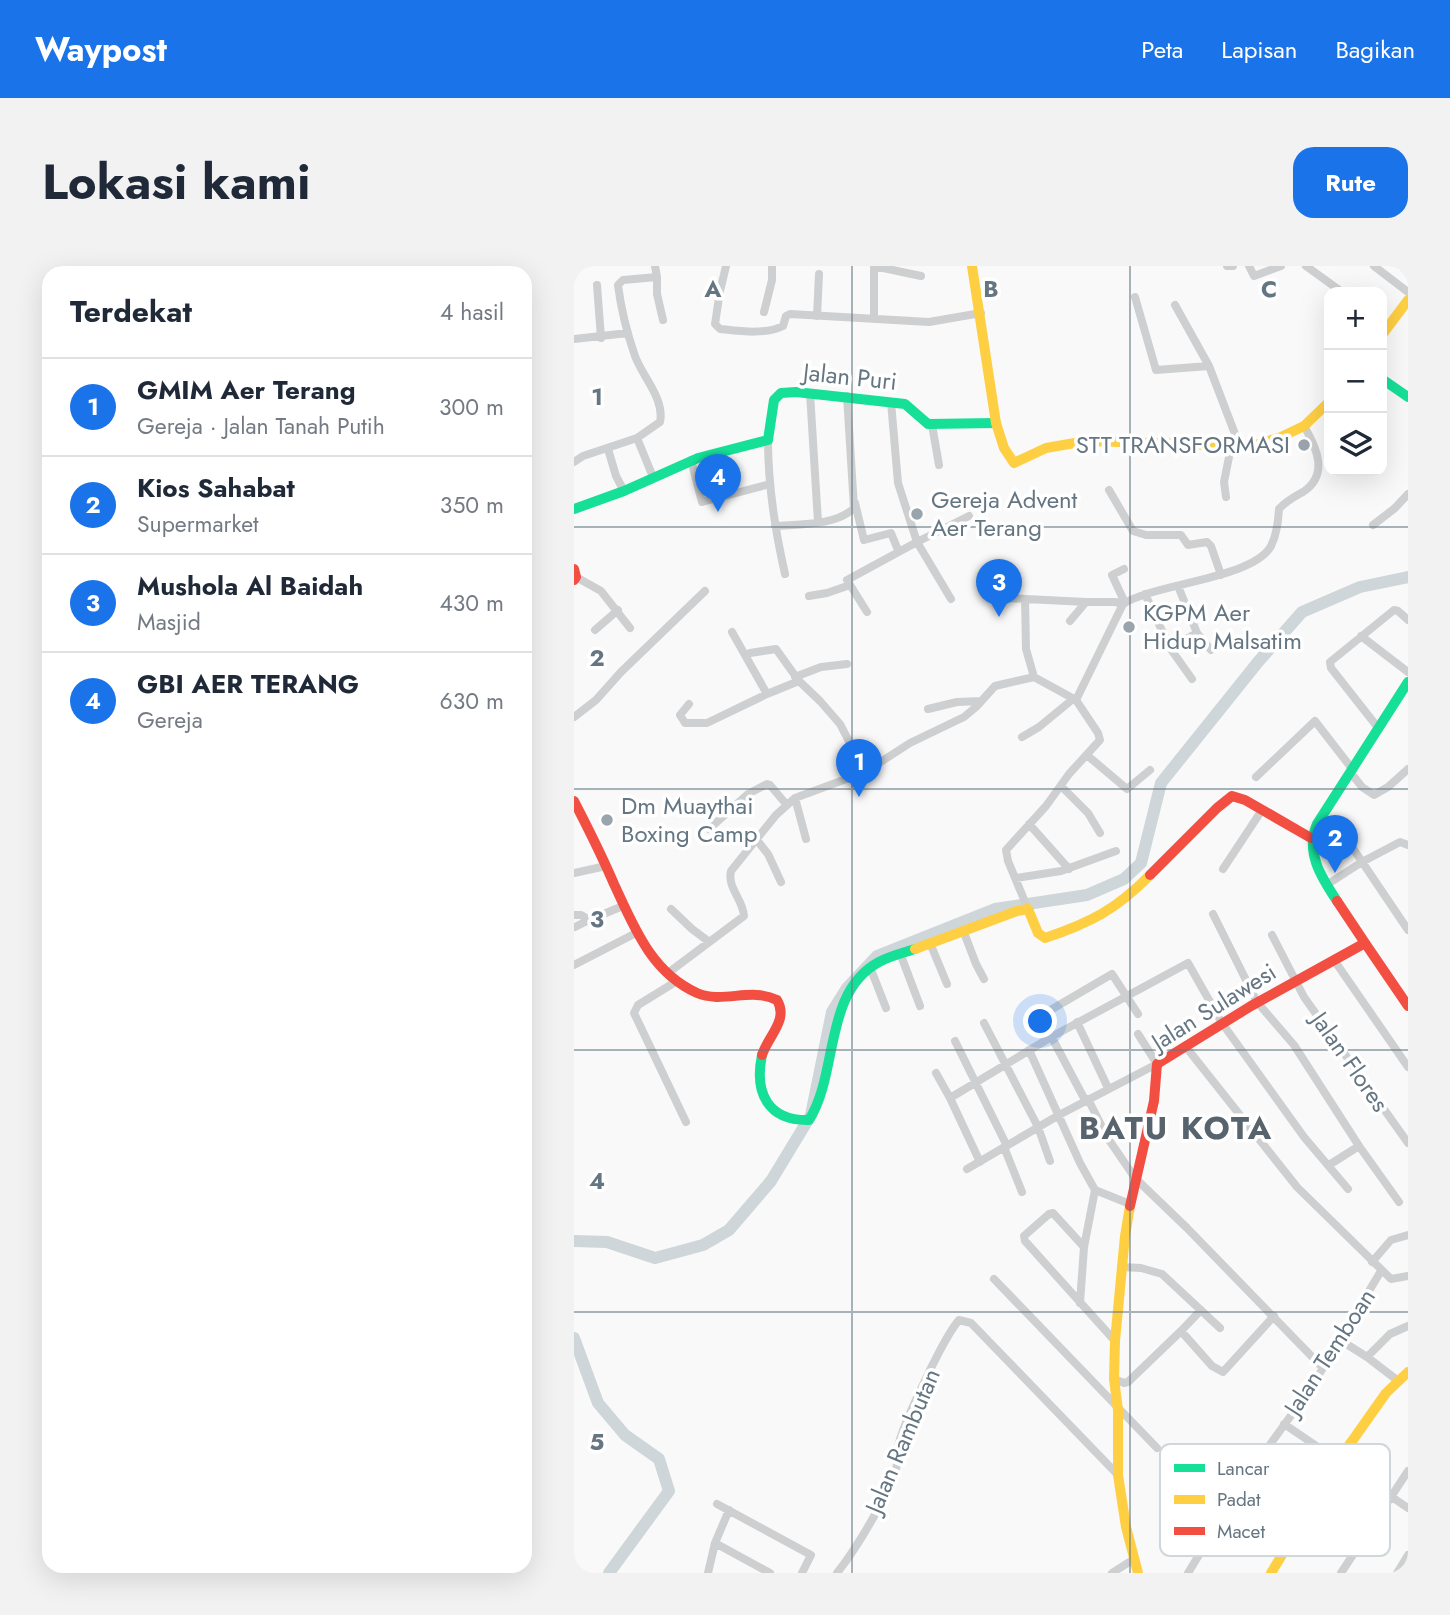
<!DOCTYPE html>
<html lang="id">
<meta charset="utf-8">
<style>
body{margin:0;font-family:Jost,sans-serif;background:#f2f2f3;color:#1f2937}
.controls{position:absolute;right:21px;top:21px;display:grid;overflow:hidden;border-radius:14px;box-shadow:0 7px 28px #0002}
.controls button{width:63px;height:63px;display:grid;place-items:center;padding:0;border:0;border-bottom:2px solid #e0e1e3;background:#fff;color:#1f2937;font:35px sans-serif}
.you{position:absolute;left:467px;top:756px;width:24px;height:24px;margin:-18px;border:5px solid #fff;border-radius:50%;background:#1a73e8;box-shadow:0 0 0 10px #1a73e833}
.badge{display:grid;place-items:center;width:46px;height:46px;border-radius:50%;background:#1a73e8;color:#fff;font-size:23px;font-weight:700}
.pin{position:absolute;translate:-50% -58px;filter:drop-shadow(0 2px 4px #0008)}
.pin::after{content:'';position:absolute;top:37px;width:24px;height:21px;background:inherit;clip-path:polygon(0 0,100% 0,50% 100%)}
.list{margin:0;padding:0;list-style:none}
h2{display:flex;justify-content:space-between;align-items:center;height:91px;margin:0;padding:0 28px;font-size:30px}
h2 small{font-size:23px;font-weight:400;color:#747a83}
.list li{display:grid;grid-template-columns:46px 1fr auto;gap:21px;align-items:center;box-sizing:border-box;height:98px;padding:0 28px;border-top:2px solid #e0e1e3}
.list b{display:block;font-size:26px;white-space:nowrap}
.list p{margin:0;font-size:23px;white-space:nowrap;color:#747a83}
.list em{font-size:23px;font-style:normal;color:#747a83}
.icon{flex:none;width:38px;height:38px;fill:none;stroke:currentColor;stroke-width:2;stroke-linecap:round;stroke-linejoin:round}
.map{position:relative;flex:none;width:834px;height:1307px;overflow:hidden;border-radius:21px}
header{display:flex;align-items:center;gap:42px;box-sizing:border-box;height:98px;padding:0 35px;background:#1a73e8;color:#fff}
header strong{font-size:33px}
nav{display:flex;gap:38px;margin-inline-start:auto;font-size:24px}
.intro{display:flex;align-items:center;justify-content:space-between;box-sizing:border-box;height:168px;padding:0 42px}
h1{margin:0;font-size:49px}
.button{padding:18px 32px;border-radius:21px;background:#1a73e8;color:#fff;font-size:24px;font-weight:700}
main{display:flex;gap:42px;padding:0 42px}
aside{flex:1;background:#fff;border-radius:21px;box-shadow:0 7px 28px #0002}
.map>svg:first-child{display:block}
</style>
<header>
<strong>Waypost</strong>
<nav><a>Peta</a><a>Lapisan</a><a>Bagikan</a></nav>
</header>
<div class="intro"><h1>Lokasi kami</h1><a class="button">Rute</a></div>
<main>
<aside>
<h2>Terdekat<small>4 hasil</small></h2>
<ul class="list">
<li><span class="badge">1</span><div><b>GMIM Aer Terang</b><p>Gereja · Jalan Tanah Putih</p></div><em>300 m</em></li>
<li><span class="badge">2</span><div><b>Kios Sahabat</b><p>Supermarket</p></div><em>350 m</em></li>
<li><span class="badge">3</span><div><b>Mushola Al Baidah</b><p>Masjid</p></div><em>430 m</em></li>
<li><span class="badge">4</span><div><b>GBI AER TERANG</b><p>Gereja</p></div><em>630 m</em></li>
</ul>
</aside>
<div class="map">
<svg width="834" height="1307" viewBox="0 0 834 1307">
<rect width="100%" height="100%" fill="#f9f9f9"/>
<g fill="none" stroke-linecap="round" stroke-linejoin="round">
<!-- river -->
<path stroke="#ced6d9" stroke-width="12" d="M0,975L33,976L81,992L129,979L155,964L197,915L237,849L258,746L273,722L303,690L421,643L513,629L550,613L567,597L587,517L684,396L728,346L786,321L834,311
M0,1072L24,1137L51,1169L85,1193L95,1225L35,1307"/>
<!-- street -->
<path stroke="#cecfd0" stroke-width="8" d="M152,0L146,25L141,58L146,63C165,65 191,69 209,60L212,50L216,48L355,56L407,47
M653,0H659
M675,0L680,10L707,0
M732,0L768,26
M800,0L834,26
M83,11V28L89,54
M23,19L27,72
M561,31L582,104L635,100L666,181
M601,39L635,100
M190,46L198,14V0
M243,50L245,8
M300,52V0L347,10
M0,73L54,67
M236,127L244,256
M358,159L365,199
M194,174C194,219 201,264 211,308
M34,183L42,210L50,225
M117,194L128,236L196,218
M0,196L9,190L63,172
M79,211L63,172L86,156C91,133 68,110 61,90C53,67 47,43 44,19L49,14L83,11L81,0
M535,224L559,265L572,269H607L614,279L633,276L637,280L647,309
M652,231L650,216L657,181
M281,237L290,274L317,267L324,284
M799,259L821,242L834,228
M201,260C225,258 262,260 280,242L273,130
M550,303L538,309L551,337
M2,311L27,325L56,362
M571,328L596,382L623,367L604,320
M235,330L253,327L276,319
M431,332L512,336
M377,333L343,276L395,250
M451,333L452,383L460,411
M293,346L273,314L343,276L324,217L317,136
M496,355L512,336H541L549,338C582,317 679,313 697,280C703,268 704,255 705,243C712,235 720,231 729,226C755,209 743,182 730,160
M21,364L44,344
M158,366L193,428L225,415L246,435L266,458L291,506
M623,367L637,384
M787,370L834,406
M596,382L618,413
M176,387L202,383L225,415
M221,411L247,401L273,398
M115,438L106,449L111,457H133L193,428
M354,443L383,436L407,435
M0,451L22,434L47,406L131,325
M805,463L757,402L756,396L820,344L824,345L834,354
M448,471L465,461L499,433
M514,490L553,523L576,504
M777,507L788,521L800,529L814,521L834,503
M682,511L741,455L779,504
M487,520L514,547L526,567
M221,532L232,573
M455,558L495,603
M135,563L174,528L193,518L196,519L212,538
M182,573L194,588L207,616
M776,578L834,664
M649,603L688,544
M0,607L32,600
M442,612L487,605L542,585
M754,618L788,596L826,576L834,579
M97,643L118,663L134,675
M454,643L434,595L432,584L472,540L495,508L526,474L524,467L502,434
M639,648L683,736L720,779L785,880L825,936
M0,649H7L15,654L49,640
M1,661L15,654
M389,664L402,698L410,713
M698,669L730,731L834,877
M356,677L373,718
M326,687L346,740
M760,694L834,801
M0,699L62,667
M296,701L312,742
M94,707L170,650C169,633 153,622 157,605L202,549L221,532L291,506L336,477L390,451L402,441L421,420L460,411L502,434L549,338
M103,715L64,739L60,747L112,856
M503,756L534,822
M410,757L464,861L476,895
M381,775L433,880
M612,781L723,921L817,1013L834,1010
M455,784L506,897L521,924L510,981L506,1037
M362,807L376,832L479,770L614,697L648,757L730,871L774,923
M376,832L406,896
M514,833L533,871L561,912L613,962L748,1101
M511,834L468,753V749L538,708L564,748
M430,881L448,926
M755,899L785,880
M393,903L485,849L583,798L564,768
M521,924L556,938
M510,981L479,947L475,948L450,970L451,975L541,1075
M798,996L817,974L834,969
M547,1001L567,1002L588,1008L646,1062
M420,1013L583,1182
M607,1065L627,1044
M766,1074L793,1091L823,1114
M793,1091L816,1068L834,1060
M540,1113L550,1117L554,1116L607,1065L638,1100L649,1106L700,1050
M710,1158L834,1242
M610,1191L661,1229
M143,1238L237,1289L228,1307
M649,1247L671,1261L712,1279
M141,1277L196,1307
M134,1307L141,1277L155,1244
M263,1307C282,1283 313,1232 322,1203C324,1196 323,1188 324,1181C328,1159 370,1071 385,1054L397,1057L544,1209
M538,1307L560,1293
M614,1307L671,1213L737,1122L807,1005
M767,1307L834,1205
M823,1307L834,1289"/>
<!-- fast -->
<path stroke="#16e098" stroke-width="10" d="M808,113L834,131
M0,243L50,225L124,192L194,174L200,134L207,127L222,126L331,138L354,158L422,157
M763,635C747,611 731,586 743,558L834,416
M188,789C180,827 194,855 235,854C265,807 249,726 305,696C316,690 329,687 341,683"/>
<!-- slow -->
<path stroke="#ffcf43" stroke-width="10" d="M398,0L422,157L430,182L440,197L472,182L512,175L678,180L707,171L730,160L755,136
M808,69L834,34
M341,683L443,645L454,643L464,667L471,672C516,657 543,643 576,609
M556,940L551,970L541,1075L540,1113L544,1144V1209L552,1261L564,1307
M697,1307L771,1185L812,1127L834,1106"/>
<!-- jam -->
<path stroke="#f24e42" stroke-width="10" d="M0,303L2,311L0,314
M0,535C14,562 28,590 40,618C60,661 77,706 123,727C149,738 177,721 203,734C215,754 194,770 188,789
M576,609L643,542L658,530L671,534L737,572
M791,677L834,740
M556,940L580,835L583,798L677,740L791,677L763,635"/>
</g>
<!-- grid -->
<path fill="none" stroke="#657683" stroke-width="2" stroke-opacity="0.55" d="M278,0V1307M556,0V1307M0,261H834M0,523H834M0,784H834M0,1046H834"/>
<!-- markers -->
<g fill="#99a4ac" stroke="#fff" stroke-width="2.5">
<circle cx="730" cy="179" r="7"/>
<circle cx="343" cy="248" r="7"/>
<circle cx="555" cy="361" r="7"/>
<circle cx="33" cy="554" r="7"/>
</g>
<g text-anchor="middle" stroke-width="7" stroke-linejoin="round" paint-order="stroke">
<!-- street labels -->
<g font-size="24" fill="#657683" stroke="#fff">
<text transform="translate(276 111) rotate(6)" y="8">Jalan Puri</text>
<text transform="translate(640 741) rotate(-32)" y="8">Jalan Sulawesi</text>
<text transform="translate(776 796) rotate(55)" y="8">Jalan Flores</text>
<text transform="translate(756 1086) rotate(-57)" y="8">Jalan Temboan</text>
<text transform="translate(329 1175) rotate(-67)" y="8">Jalan Rambutan</text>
</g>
<!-- poi labels -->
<g font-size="24" fill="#657683" stroke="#fff" text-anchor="start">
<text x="716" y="187" text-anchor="end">STT TRANSFORMASI</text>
<text x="357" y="242">Gereja Advent<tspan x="357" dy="28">Aer Terang</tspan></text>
<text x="569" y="355">KGPM Aer<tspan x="569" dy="28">Hidup Malsatim</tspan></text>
<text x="47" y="548">Dm Muaythai<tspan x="47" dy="28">Boxing Camp</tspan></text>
</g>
<!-- district labels -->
<g font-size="32" font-weight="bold" letter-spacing="2" fill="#57646e" stroke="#fff">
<text x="602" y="873">BATU KOTA</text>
</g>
</g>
<!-- legend -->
<rect x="586" y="1178" width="230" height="112" rx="10" fill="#fff" stroke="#d1d6da" stroke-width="2"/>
<rect x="600" y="1198" width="31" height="8" fill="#16e098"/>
<rect x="600" y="1229" width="31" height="9" fill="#ffcf43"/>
<rect x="600" y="1261" width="31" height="8" fill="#f24e42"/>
<g font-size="19" fill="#657683">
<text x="643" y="1209">Lancar</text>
<text x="643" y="1240">Padat</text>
<text x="643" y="1272">Macet</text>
</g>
<g font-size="23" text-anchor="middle" font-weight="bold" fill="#657683" stroke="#fff" stroke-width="7" stroke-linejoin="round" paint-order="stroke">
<text x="139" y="31">A</text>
<text x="417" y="31">B</text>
<text x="695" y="31">C</text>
<text x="23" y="139">1</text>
<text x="23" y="400">2</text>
<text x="23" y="661">3</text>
<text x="23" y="923">4</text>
<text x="23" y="1184">5</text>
</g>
</svg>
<div class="controls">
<button>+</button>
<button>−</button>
<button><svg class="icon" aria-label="layers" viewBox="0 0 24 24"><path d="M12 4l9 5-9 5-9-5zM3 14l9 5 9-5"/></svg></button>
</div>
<div class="you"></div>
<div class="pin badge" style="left:285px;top:531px">1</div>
<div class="pin badge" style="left:761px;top:607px">2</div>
<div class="pin badge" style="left:425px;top:351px">3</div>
<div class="pin badge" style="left:144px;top:246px">4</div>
</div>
</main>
